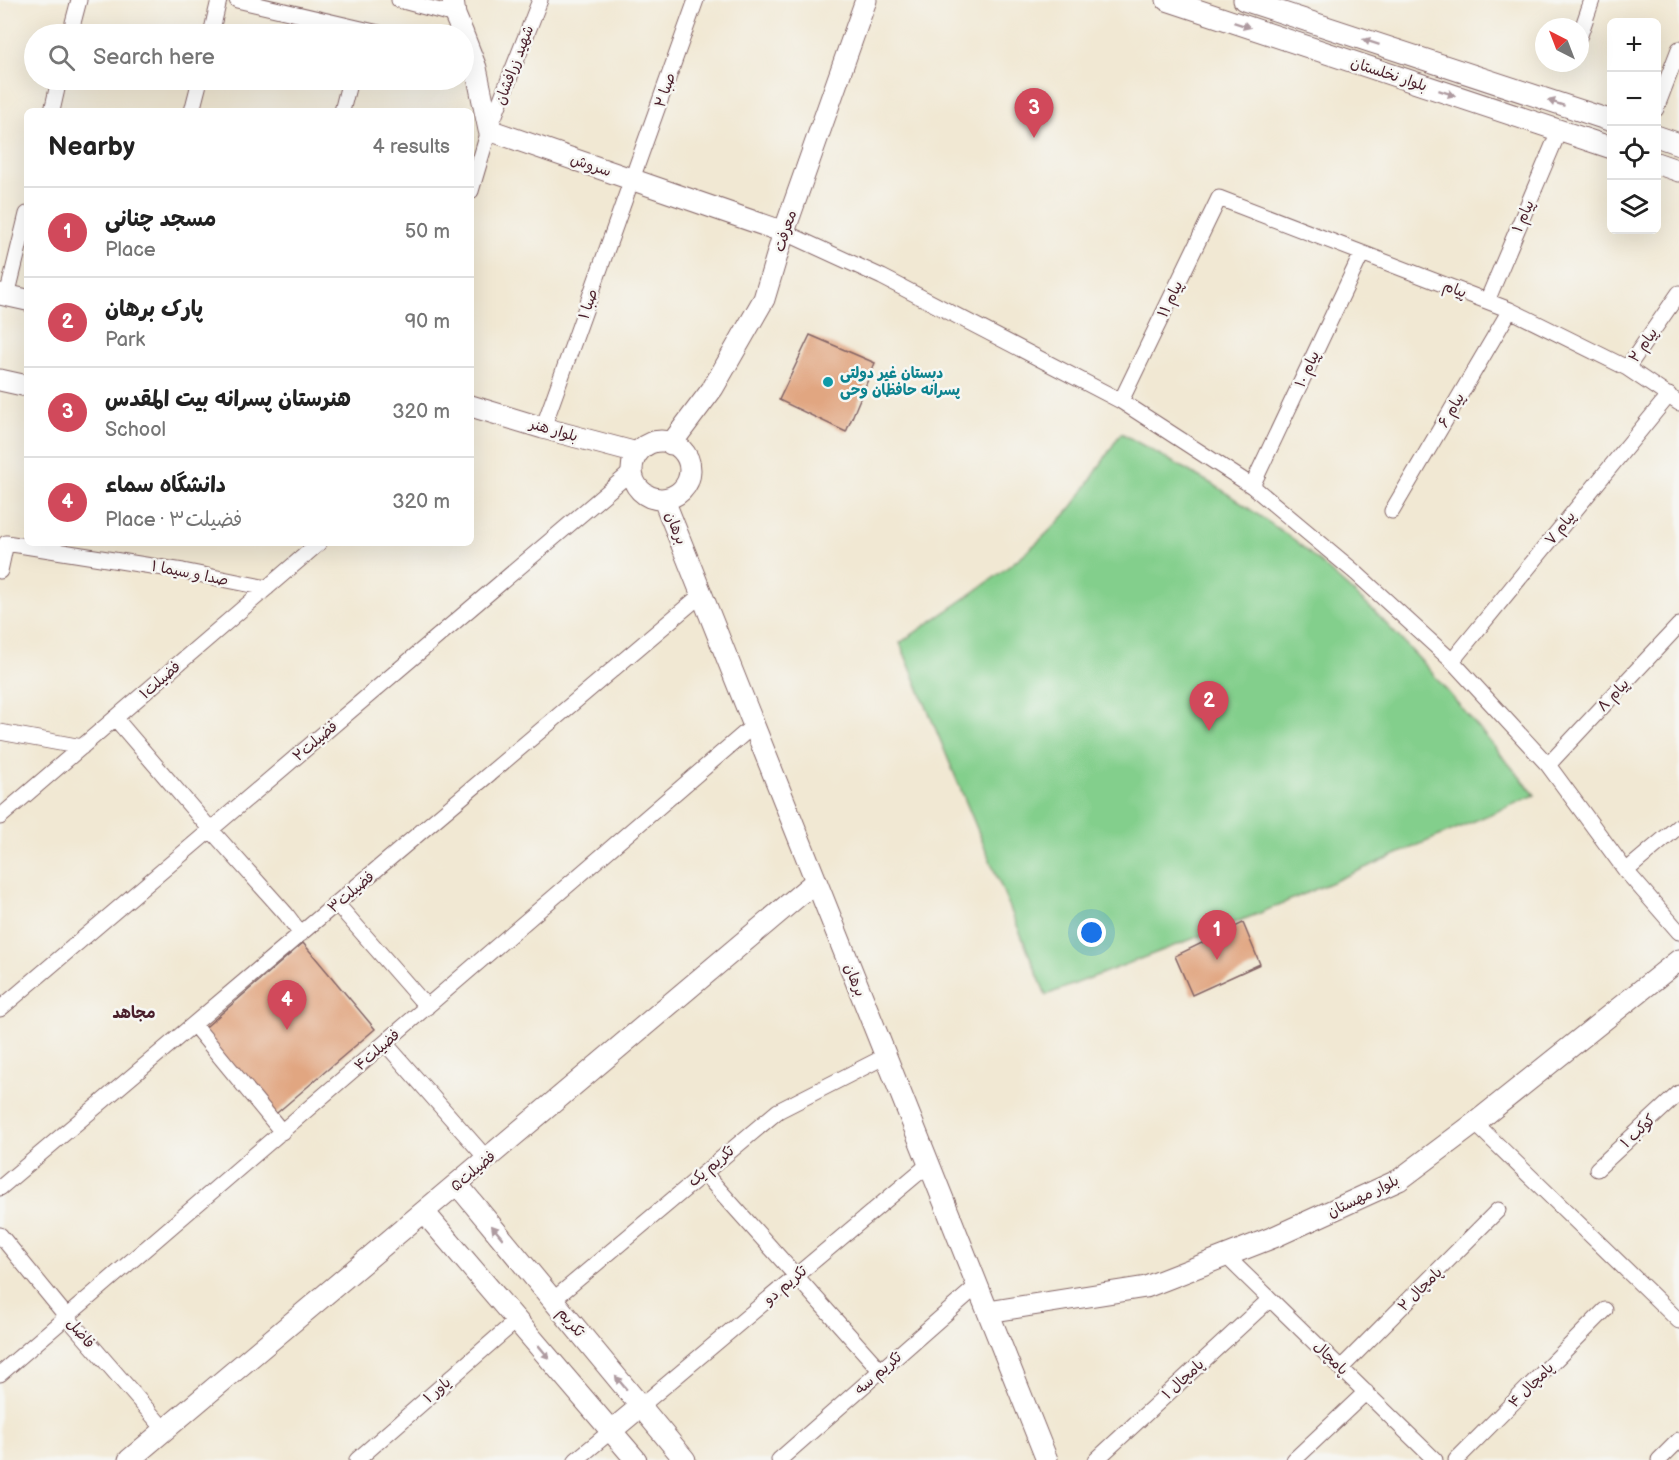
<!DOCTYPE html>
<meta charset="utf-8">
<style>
body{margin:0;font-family:"Balsamiq Sans","Playpen Sans Arabic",sans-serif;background:#f6f6f6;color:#222}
.controls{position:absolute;right:18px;top:18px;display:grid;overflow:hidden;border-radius:9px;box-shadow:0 6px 24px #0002}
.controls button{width:54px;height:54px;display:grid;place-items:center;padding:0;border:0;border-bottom:2px solid #e0e0e0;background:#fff;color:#222;font:30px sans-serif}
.compass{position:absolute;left:1535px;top:18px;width:54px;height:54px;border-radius:50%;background:#fff;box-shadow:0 6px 24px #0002;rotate:318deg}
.you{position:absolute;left:1092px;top:933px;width:21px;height:21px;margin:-15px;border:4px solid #fff;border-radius:50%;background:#1a73e8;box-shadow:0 0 0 9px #1a73e833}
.badge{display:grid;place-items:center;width:39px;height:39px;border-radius:50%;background:#d1495b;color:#fff;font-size:20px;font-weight:700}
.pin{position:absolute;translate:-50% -50px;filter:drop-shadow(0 2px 3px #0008)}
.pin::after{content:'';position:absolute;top:32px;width:21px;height:18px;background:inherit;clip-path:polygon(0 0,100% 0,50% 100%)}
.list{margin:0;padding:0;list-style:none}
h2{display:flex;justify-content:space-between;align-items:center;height:78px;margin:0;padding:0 24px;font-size:26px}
h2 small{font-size:20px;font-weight:400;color:#767676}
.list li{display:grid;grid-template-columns:39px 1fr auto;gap:18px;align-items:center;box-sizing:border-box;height:90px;padding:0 24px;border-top:2px solid #e0e0e0}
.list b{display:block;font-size:22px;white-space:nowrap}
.list p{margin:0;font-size:20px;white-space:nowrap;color:#767676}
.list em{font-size:20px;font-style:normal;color:#767676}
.icon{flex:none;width:33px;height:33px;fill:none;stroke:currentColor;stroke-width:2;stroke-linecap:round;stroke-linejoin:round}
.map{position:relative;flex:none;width:1679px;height:1460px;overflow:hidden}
.search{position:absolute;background:#fff;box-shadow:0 6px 24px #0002;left:24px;top:24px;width:450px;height:66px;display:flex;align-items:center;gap:15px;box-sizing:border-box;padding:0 21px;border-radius:33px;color:#767676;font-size:22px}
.panel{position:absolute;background:#fff;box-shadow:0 6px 24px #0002;left:24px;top:108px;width:450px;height:438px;border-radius:9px}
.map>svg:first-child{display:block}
</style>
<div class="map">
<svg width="1679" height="1460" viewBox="0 0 1679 1460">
<rect width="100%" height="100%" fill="#f6f6f2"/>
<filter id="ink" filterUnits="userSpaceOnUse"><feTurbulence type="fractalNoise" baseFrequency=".0167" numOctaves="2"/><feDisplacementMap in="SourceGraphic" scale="12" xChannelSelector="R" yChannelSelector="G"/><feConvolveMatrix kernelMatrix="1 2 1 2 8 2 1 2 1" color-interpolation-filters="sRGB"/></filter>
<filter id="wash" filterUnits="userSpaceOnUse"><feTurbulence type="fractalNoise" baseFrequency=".008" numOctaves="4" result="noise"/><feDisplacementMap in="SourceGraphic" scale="24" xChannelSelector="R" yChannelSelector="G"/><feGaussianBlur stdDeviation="1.35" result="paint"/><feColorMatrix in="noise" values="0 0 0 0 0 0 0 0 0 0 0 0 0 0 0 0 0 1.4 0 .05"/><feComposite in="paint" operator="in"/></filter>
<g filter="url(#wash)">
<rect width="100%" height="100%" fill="#f1e8d3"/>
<!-- green -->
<path fill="#83cf8c" stroke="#66775c" stroke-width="1.5" d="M1121,433L1219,488L1296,541L1375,612L1427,667L1535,795L1260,913L1046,995L900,643C958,602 1023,564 1070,509C1089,486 1104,458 1121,433Z"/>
<g id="blocks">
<!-- building -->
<path fill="#e1a681" d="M810,335L875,363L846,432L779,400Z
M1243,923L1260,964L1192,995L1175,956Z
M303,943L375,1029L271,1118L200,1032Z"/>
</g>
</g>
<g filter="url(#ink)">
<use href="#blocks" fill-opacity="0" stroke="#846566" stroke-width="1.5"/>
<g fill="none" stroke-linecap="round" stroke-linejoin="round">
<!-- street casing -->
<g stroke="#846566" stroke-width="17">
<path id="street" d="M237,0L383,34
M399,0L455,15
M70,34L79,0
M211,34L219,0
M1580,35L1592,0
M1656,109L1679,49
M52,111L59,80
M192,111L200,80
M342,111L350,80
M471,191L489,130L540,0
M784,232L882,277L1121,401L1252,486L1356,573L1452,661L1548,765L1626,871L1679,932
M7,296L27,214
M1487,301L1559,131
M1627,368L1679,293
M1121,401L1219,198L1510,310L1627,368L1679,403
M543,428L696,0
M1252,486L1362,253
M1392,511L1510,310
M0,571L6,543L183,571L267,588
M1452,661L1669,395
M115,718L211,830L286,914L301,934
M0,732L82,747
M1548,765L1679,625
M0,817L319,543
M1626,871L1679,826
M337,904L427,1007
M0,1009L631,472
M194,1025L282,1132
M385,1043L487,1159
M1475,1123L1679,1321
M1597,1169L1679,1093
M704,1173L881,1371
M0,1188L702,594
M0,1235L67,1317L165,1430
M1226,1256L1435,1460
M553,1300L778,1111L886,1056
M1341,1368L1498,1210
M0,1374L754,725
M641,1406L929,1164
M357,1460L517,1320
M576,1460L611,1431
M779,1460L977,1286
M1096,1460L1270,1299
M1294,1460L1366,1392
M1456,1460L1605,1310
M1659,1460L1679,1440"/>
</g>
<!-- secondary casing -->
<g stroke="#846566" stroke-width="23">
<path id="secondary" d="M453,0L455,15L463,34
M1167,0L1612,148
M1244,0L1612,121
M464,37L476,68L489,130L784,232
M1656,136L1679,144
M1656,163L1679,171
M0,294L27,300
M0,380L27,386
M471,406L543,428L637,453
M632 470a29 29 0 1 1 58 0a29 29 0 1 1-58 0Z
M671,444L713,388L764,299L784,232L866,0
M664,500L1047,1460
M457,1184L685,1460
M424,1212L636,1460
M988,1312L1146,1287L1274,1237L1399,1180L1475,1123L1679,960
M611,1431L641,1406
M129,1460L816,881"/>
</g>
<!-- street -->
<use href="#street" stroke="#fff" stroke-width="15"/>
<!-- secondary -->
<use href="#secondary" stroke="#fff" stroke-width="21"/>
</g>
<!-- one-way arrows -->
<defs><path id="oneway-solid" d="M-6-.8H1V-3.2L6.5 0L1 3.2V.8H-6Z" transform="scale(1.5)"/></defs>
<g fill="#ae9aa0">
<use href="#oneway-solid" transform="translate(1242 25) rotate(18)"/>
<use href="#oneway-solid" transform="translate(1371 42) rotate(-162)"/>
<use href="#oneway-solid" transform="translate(1447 93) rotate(18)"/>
<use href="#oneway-solid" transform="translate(1556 103) rotate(-162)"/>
<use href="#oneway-solid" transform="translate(497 1232) rotate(-130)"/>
<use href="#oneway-solid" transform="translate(544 1352) rotate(50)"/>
<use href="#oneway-solid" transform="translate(621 1383) rotate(-130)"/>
</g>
</g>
<!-- markers -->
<circle fill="#0f9aa8" stroke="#f6f6f2" stroke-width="2" cx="828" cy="382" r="6"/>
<g text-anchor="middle" stroke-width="5" stroke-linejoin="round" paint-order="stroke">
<!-- street labels -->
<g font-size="15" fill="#4a1f2b" stroke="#f6f6f2">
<text transform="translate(514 65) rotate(-69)" y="5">شهید زرافشان</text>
<text transform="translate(1389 74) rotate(18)" y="5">بلوار نخلستان</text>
<text transform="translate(665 90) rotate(-71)" y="5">صبا ۲</text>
<text transform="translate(591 165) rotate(19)" y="5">سروش</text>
<text transform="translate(1523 216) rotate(-67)" y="5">پیام ۱</text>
<text transform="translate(785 231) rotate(-72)" y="5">معرفت</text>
<text transform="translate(1455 289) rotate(21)" y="5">پیام</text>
<text transform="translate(1170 299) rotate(-64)" y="5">پیام ۱۱</text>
<text transform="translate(588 304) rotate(-71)" y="5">صبا ۱</text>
<text transform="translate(1643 345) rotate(-55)" y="5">پیام ۲</text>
<text transform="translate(1307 369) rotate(-65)" y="5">پیام ۱۰</text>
<text transform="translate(1451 410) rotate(-60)" y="5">پیام ۶</text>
<text transform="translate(554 430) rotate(16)" y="5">بلوار هنر</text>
<text transform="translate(676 528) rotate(68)" y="5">برهان</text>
<text transform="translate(1560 528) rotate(-51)" y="5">پیام ۷</text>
<text transform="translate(190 573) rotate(11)" y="5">صدا و سیما ۱</text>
<text transform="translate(160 680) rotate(-41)" y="5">فضیلت۱</text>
<text transform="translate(1613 695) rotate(-47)" y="5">پیام ۸</text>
<text transform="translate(315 741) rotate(-40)" y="5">فضیلت۲</text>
<text transform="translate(351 892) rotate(-40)" y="5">فضیلت۳</text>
<text transform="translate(855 980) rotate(68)" y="5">برهان</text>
<text transform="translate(377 1050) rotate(-41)" y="5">فضیلت۴</text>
<text transform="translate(1638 1131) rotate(-43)" y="5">کوکب ۱</text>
<text transform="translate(711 1166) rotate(-40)" y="5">تکریم یک</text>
<text transform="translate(473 1171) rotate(-40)" y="5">فضیلت۵</text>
<text transform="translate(1363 1196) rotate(-26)" y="5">بلوار مهستان</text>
<text transform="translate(785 1285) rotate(-40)" y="5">تکریم دو</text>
<text transform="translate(1420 1289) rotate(-45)" y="5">پامچال ۲</text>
<text transform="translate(571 1322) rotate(50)" y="5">تکریم</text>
<text transform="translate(81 1333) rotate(50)" y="5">فاضل</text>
<text transform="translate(1331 1358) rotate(44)" y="5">پامچال</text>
<text transform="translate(878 1373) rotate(-41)" y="5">تکریم سه</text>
<text transform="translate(1183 1379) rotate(-43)" y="5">پامچال ۱</text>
<text transform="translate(1531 1385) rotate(-45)" y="5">پامچال ۴</text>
<text transform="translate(437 1390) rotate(-41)" y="5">یاور ۱</text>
</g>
<!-- culture labels -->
<g font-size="15" font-weight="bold" fill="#0d838f" stroke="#f6f6f2" text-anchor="start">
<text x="840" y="378">دبستان غیر دولتی<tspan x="840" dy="17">پسرانه حافظان وحی</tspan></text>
</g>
<!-- neighbourhood labels -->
<g font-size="16" font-weight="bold" fill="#4a1f2b" stroke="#f6f6f2">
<text x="134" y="1018">مجاهد</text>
</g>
</g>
</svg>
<div class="controls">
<button>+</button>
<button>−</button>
<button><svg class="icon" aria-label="locate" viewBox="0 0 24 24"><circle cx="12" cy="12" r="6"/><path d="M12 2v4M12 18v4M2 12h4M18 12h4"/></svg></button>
<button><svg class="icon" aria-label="layers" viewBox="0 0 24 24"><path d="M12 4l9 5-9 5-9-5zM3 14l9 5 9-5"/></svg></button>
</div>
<svg class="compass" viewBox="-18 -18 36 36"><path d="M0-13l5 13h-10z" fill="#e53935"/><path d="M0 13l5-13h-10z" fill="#767676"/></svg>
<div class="you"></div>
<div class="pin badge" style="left:1217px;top:960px">1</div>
<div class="pin badge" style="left:1209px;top:731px">2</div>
<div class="pin badge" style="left:1034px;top:138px">3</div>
<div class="pin badge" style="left:287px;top:1030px">4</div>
<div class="search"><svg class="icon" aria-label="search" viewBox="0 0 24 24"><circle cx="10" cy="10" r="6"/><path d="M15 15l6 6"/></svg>Search here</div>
<section class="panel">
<h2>Nearby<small>4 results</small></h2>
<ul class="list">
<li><span class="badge">1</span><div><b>مسجد چنانی</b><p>Place</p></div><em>50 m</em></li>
<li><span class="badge">2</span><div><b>پارک برهان</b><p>Park</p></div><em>90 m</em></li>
<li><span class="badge">3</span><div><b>هنرستان پسرانه بیت المقدس</b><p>School</p></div><em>320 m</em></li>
<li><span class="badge">4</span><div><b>دانشگاه سماء</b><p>Place · فضیلت۳</p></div><em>320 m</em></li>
</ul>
</section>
</div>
